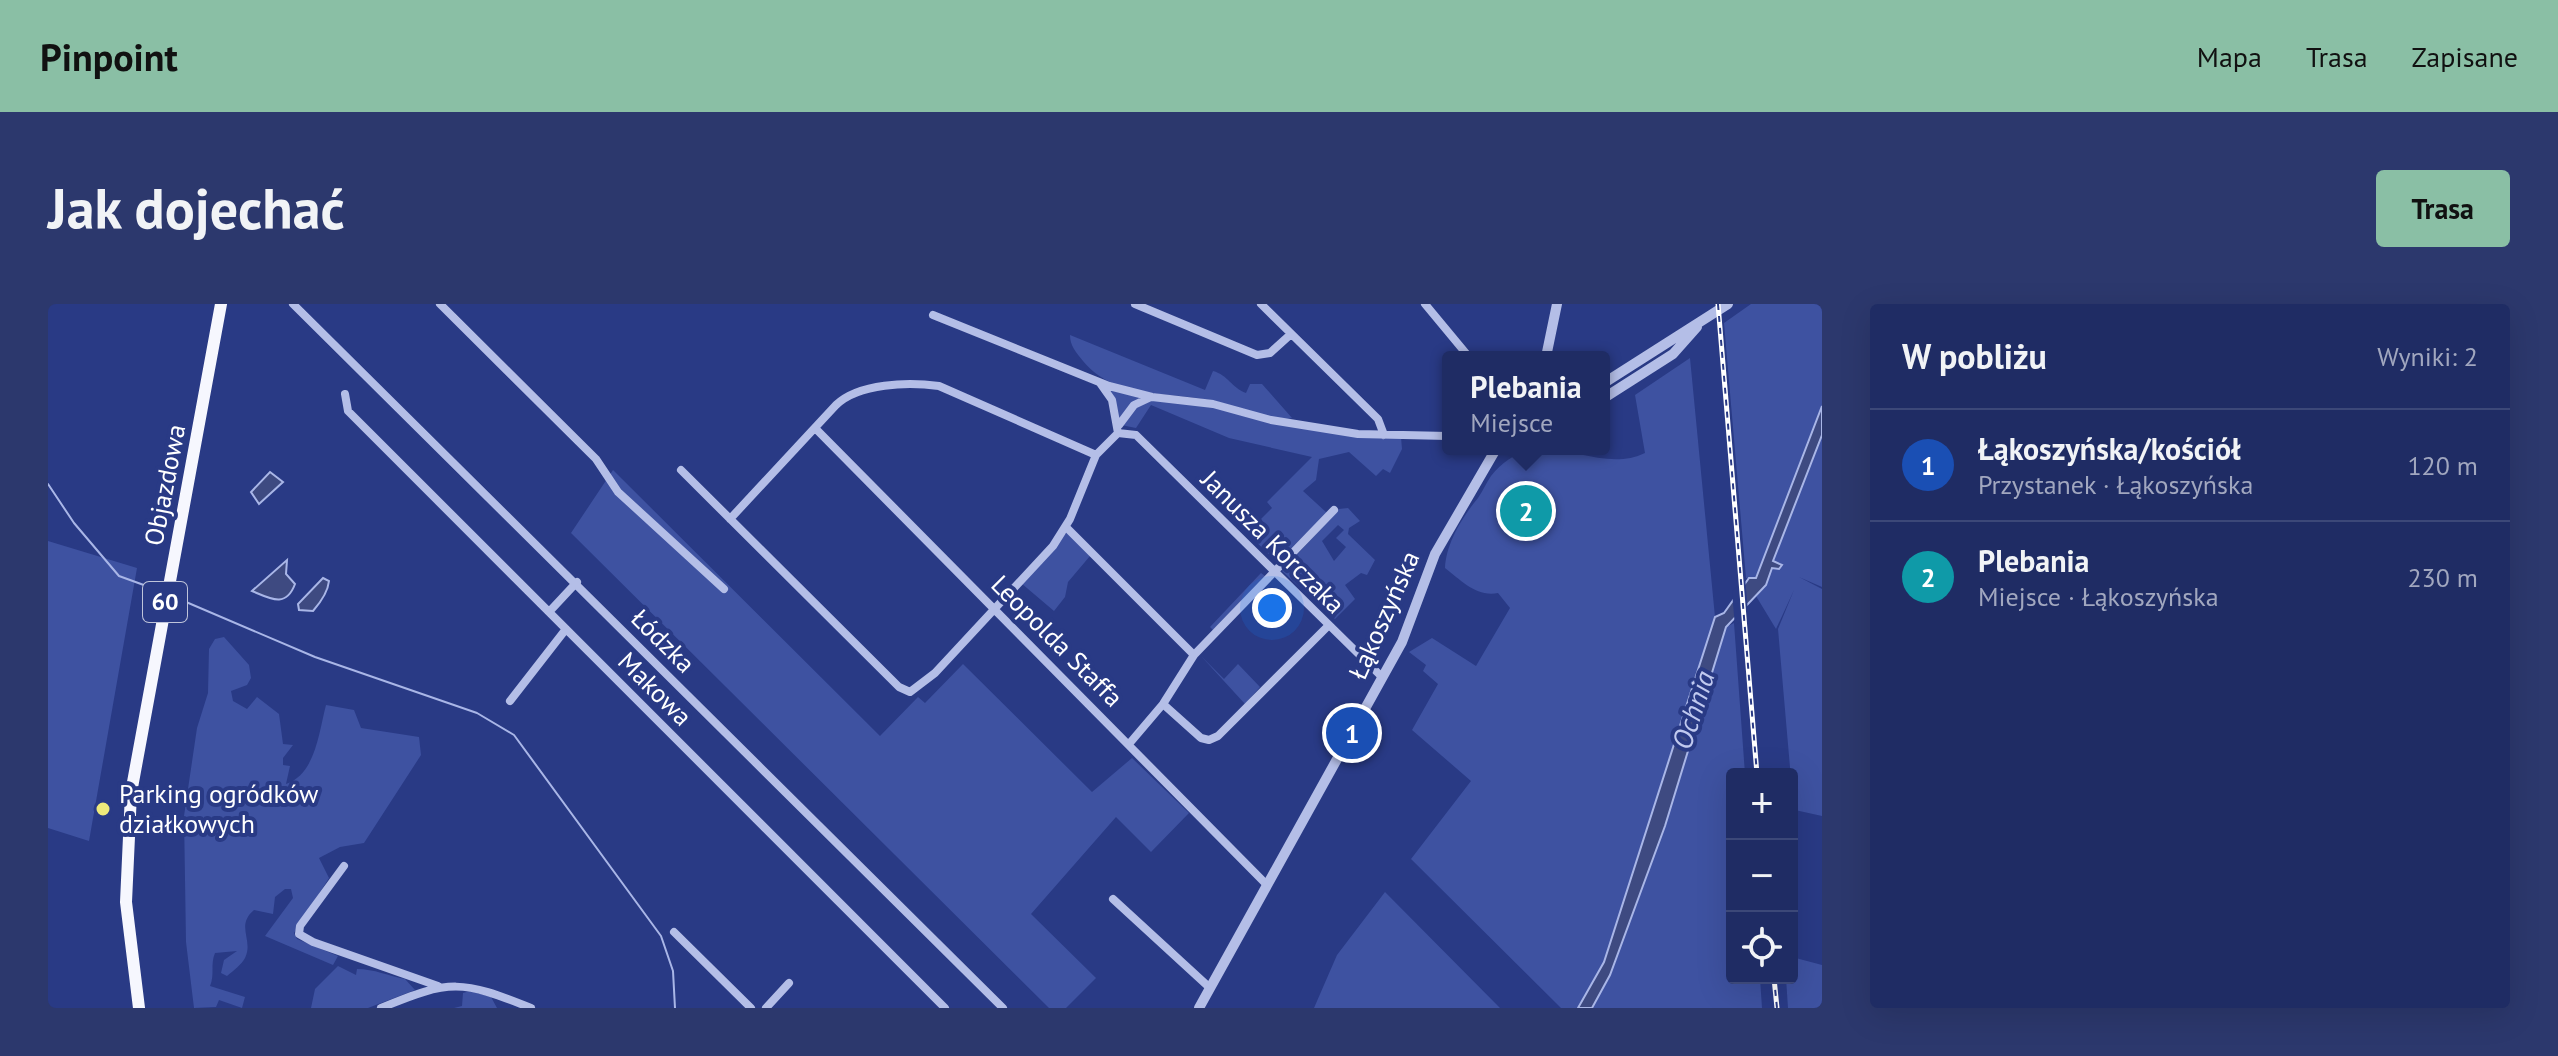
<!DOCTYPE html>
<html lang="pl">
<meta charset="utf-8">
<style>
body{margin:0;font-family:"PT Sans",sans-serif;background:#2c386d;color:#f1f3f6}
.controls{position:absolute;right:24px;bottom:24px;display:grid;overflow:hidden;border-radius:8px;box-shadow:0 8px 32px #0002}
.controls button{width:72px;height:72px;display:grid;place-items:center;padding:0;border:0;border-bottom:2px solid #3c4878;background:#1f2c64;color:#f1f3f6;font:40px sans-serif}
.you{position:absolute;left:1224px;top:304px;width:28px;height:28px;margin:-20px;border:6px solid #fff;border-radius:50%;background:#1a73e8;box-shadow:0 0 0 12px #1a73e833}
.badge{display:grid;place-items:center;width:52px;height:52px;border-radius:50%;background:#8abfa5;color:#fff;font-size:26px;font-weight:700}
.pin{position:absolute;translate:-50% -50%;border:4px solid #fff;box-shadow:0 2px 8px #0006}
.popup{position:absolute;left:1394px;top:47px;width:168px;height:104px;box-sizing:border-box;display:grid;place-content:center;border-radius:8px;background:#1f2c64;filter:drop-shadow(0 2px 6px #0005);font-size:26px;white-space:nowrap;color:#a1a7bf}
.popup b{font-size:30px;color:#f1f3f6}
.popup::after{content:'';position:absolute;left:50%;top:100%;margin-left:-16px;border:16px solid transparent;border-top-color:#1f2c64}
.list{margin:0;padding:0;list-style:none}
h2{display:flex;justify-content:space-between;align-items:center;height:104px;margin:0;padding:0 32px;font-size:34px}
h2 small{font-size:26px;font-weight:400;color:#a1a7bf}
.list li{display:grid;grid-template-columns:52px 1fr auto;gap:24px;align-items:center;box-sizing:border-box;height:112px;padding:0 32px;border-top:2px solid #3c4878}
.list b{display:block;font-size:30px;white-space:nowrap}
.list p{margin:0;font-size:26px;white-space:nowrap;color:#a1a7bf}
.list em{font-size:26px;font-style:normal;color:#a1a7bf}
.icon{flex:none;width:44px;height:44px;fill:none;stroke:currentColor;stroke-width:2;stroke-linecap:round;stroke-linejoin:round}
.map{position:relative;flex:none;width:1774px;height:704px;overflow:hidden;border-radius:8px}
header{display:flex;align-items:center;gap:48px;box-sizing:border-box;height:112px;padding:0 40px;background:#8abfa5;color:#111}
header strong{font-size:38px}
nav{display:flex;gap:44px;margin-inline-start:auto;font-size:28px}
.intro{display:flex;align-items:center;justify-content:space-between;box-sizing:border-box;height:192px;padding:0 48px}
h1{margin:0;font-size:56px}
.button{padding:20px 36px;border-radius:8px;background:#8abfa5;color:#111;font-size:28px;font-weight:700}
main{display:flex;gap:48px;padding:0 48px}
aside{flex:1;background:#1f2c64;border-radius:8px;box-shadow:0 8px 32px #0002}
.map>svg:first-child{display:block}
</style>
<header>
<strong>Pinpoint</strong>
<nav><a>Mapa</a><a>Trasa</a><a>Zapisane</a></nav>
</header>
<div class="intro"><h1>Jak dojechać</h1><a class="button">Trasa</a></div>
<main>
<div class="map">
<svg width="1774" height="704" viewBox="0 0 1774 704">
<rect width="100%" height="100%" fill="#293a85"/>
<!-- green -->
<path fill="#3e52a1" fill-rule="evenodd" d="M1703,0H1774V102L1708,275L1698,274L1676,19Z
M1022,31L1157,86L1165,67C1180,71 1184,84 1198,89L1202,80H1214L1244,114C1222,119 1189,102 1167,97C1121,87 1067,96 1035,57C1028,48 1022,42 1022,31Z
M1642,54L1667,313L1556,658L1530,704H1513L1363,555L1423,477L1364,426L1390,380L1375,367L1378,361L1361,348L1384,334L1428,362L1462,304L1450,289C1428,293 1414,277 1397,264C1398,239 1415,212 1430,194C1435,187 1438,179 1443,172C1490,113 1546,174 1597,149L1587,91Z
M1059,83L1145,98L1221,118L1353,133L1354,145L1342,169L1335,165L1328,172L1301,148L1271,155L1268,176L1255,187L1279,209L1229,258L1199,229L1224,204L1219,198L1264,153L1181,134L1103,101L1088,124L1073,121Z
M1774,131V283L1751,273L1774,285V512L1747,506L1745,498L1730,325L1746,286L1728,325L1708,292L1718,281L1724,264L1733,260L1725,257Z
M565,166L832,432L870,393L877,399L915,360L1044,488L1084,454L1141,509L1103,548L1068,513L983,610L1048,674L1018,704H1001L523,229Z
M1300,204L1312,217L1301,224L1300,230L1327,256L1319,271L1313,269L1297,281L1307,295L1287,315L1234,267L1291,205ZM1290,221L1296,226L1288,234L1298,243L1286,257L1274,237Z
M1019,228L1042,252L1020,278L1017,293L1006,307L973,279Z
M0,237L89,264L41,537L0,524Z
M1213,269L1217,272L1165,326L1162,323Z
M1686,319L1697,470H1684V674H1712L1714,704H1544L1562,670L1617,522L1678,323Z
M176,333L201,361L203,374L199,381L183,387L185,397L199,405L209,393L231,410L235,440L245,441L235,454V461L242,462L238,480C268,470 271,427 278,401L306,406L313,424L371,433L373,451L316,539L292,543L271,554L281,574L246,629L249,635L290,652L285,661L217,632L245,594L243,585H237L227,593L225,610L206,606C187,622 206,636 197,654C194,660 185,667 179,672L173,669L176,656L189,647L167,649C162,661 167,670 162,682L197,693L194,704L171,696L168,703L146,704L138,638L136,512L149,424L160,389L161,345L167,335Z
M1153,352L1176,375L1190,360L1212,383L1197,400Z
M1337,588L1452,704H1266L1289,651Z
M1744,653L1774,661V704H1740L1738,674H1744Z
M290,662L308,671L309,665C326,665 341,672 357,675L367,686L320,704H263L267,685Z
M422,687L443,693L449,704H406L414,702L415,689Z"/>
<!-- water -->
<path fill="#3e4a81" stroke="#a9b6e7" stroke-width="2" d="M1774,102V131L1725,257L1734,261L1731,265L1724,264L1718,281L1678,323L1617,522L1562,671L1544,704H1530L1556,658L1667,313L1676,309L1701,274H1708Z
M222,168L235,178L211,200L203,188Z
M239,256L238,270L247,280C238,304 223,295 204,287Z
M275,274L281,277C280,287 272,299 265,307L251,306L250,300Z"/>
<!-- pier -->
<path fill="#293a85" d="M1697,273L1700,308L1687,323L1684,288Z"/>
<g fill="none" stroke-linecap="round" stroke-linejoin="round">
<!-- stream -->
<path stroke="#a9b6e7" stroke-width="2" d="M0,180L26,219L71,272L115,288
M124,292L267,353L429,409L466,431L613,632L625,667L627,704"/>
<!-- minor -->
<path stroke="#b4bee7" stroke-width="8" d="M245,0L955,704
M392,0L548,155L570,188L676,285
M1087,0L1209,51L1222,49L1243,30
M1213,0L1330,115L1336,131
M1377,0L1421,53
M885,11L1061,82L1104,93L1165,100L1223,116L1310,130L1400,132
M1052,79L1064,96L1070,129
M297,90L300,107L897,704
M1071,121L1086,101L1103,93
M767,124L1219,581
M633,166L851,383L862,388L887,369L1005,242L1022,215L1048,151L1070,129L1088,131L1334,373
M682,215L788,101C811,79 860,78 891,82L1048,151
M1018,223L1146,351
M501,308L529,278
M462,397L518,325
M1115,400L1153,434L1161,436L1170,432L1280,322
M1081,440L1115,400L1146,351L1286,206
M296,562L252,622L251,630L265,638L390,682
M1065,595L1162,684
M626,628L703,704
M333,704C403,675 413,676 483,704
M718,704L741,679"/>
<!-- tertiary -->
<path stroke="#b4bee7" stroke-width="10" d="M1498,53L1509,0
M1556,79L1680,0
M1556,94L1625,50L1649,23
M1151,704L1354,338L1387,250L1448,145"/>
<!-- primary -->
<path stroke="#f6f7fe" stroke-width="12" d="M91,704L78,598L83,489L173,0"/>
<!-- rail casing -->
<g stroke="#fff" stroke-width="5">
<path id="rail" d="M1670,0L1709,470
M1726,674L1729,704"/>
</g>
<!-- rail -->
<use href="#rail" stroke="#293a85" stroke-width="2" stroke-dasharray="6" stroke-linecap="butt"/>
</g>
<!-- markers -->
<circle fill="#eeea7b" stroke="#293a85" stroke-width="3" cx="55" cy="505" r="8"/>
<g text-anchor="middle" stroke-width="8" stroke-linejoin="round" paint-order="stroke">
<!-- shield labels -->
<rect fill="#293a85" stroke="#bfc4da" stroke-width="2" x="95" y="278" width="44" height="40" rx="6"/>
<g font-size="24" font-weight="bold" fill="#fff">
<text x="117" y="306">60</text>
</g>
<!-- street labels -->
<g font-size="26" fill="#fff" stroke="#293a85">
<text transform="translate(117 181) rotate(-79)" y="9">Objazdowa</text>
<text transform="translate(1225 238) rotate(45)" y="9">Janusza Korczaka</text>
<text transform="translate(1336 311) rotate(-66)" y="9">Łąkoszyńska</text>
<text transform="translate(615 337) rotate(45)" y="9">Łódzka</text>
<text transform="translate(1009 337) rotate(45)" y="9">Leopolda Staffa</text>
<text transform="translate(607 385) rotate(45)" y="9">Makowa</text>
</g>
<!-- poi labels -->
<g font-size="26" fill="#fff" stroke="#293a85" text-anchor="start">
<text x="71" y="499">Parking ogródków<tspan x="71" dy="30">działkowych</tspan></text>
</g>
<!-- water labels -->
<g font-size="28" font-style="italic" fill="#c0c9ef" stroke="#293a85">
<text transform="translate(1645 406) rotate(-72)" y="10">Ochnia</text>
</g>
</g>
</svg>
<div class="controls">
<button>+</button>
<button>−</button>
<button><svg class="icon" aria-label="locate" viewBox="0 0 24 24"><circle cx="12" cy="12" r="6"/><path d="M12 2v4M12 18v4M2 12h4M18 12h4"/></svg></button>
</div>
<div class="you"></div>
<div class="pin badge" style="left:1304px;top:429px;background:#1a4fb4">1</div>
<div class="pin badge" style="left:1478px;top:207px;background:#0f9aa8">2</div>
<div class="popup"><b>Plebania</b>Miejsce</div>
</div>
<aside>
<h2>W pobliżu<small>Wyniki: 2</small></h2>
<ul class="list">
<li><span class="badge" style="background:#1a4fb4">1</span><div><b>Łąkoszyńska/kościół</b><p>Przystanek · Łąkoszyńska</p></div><em>120 m</em></li>
<li><span class="badge" style="background:#0f9aa8">2</span><div><b>Plebania</b><p>Miejsce · Łąkoszyńska</p></div><em>230 m</em></li>
</ul>
</aside>
</main>
